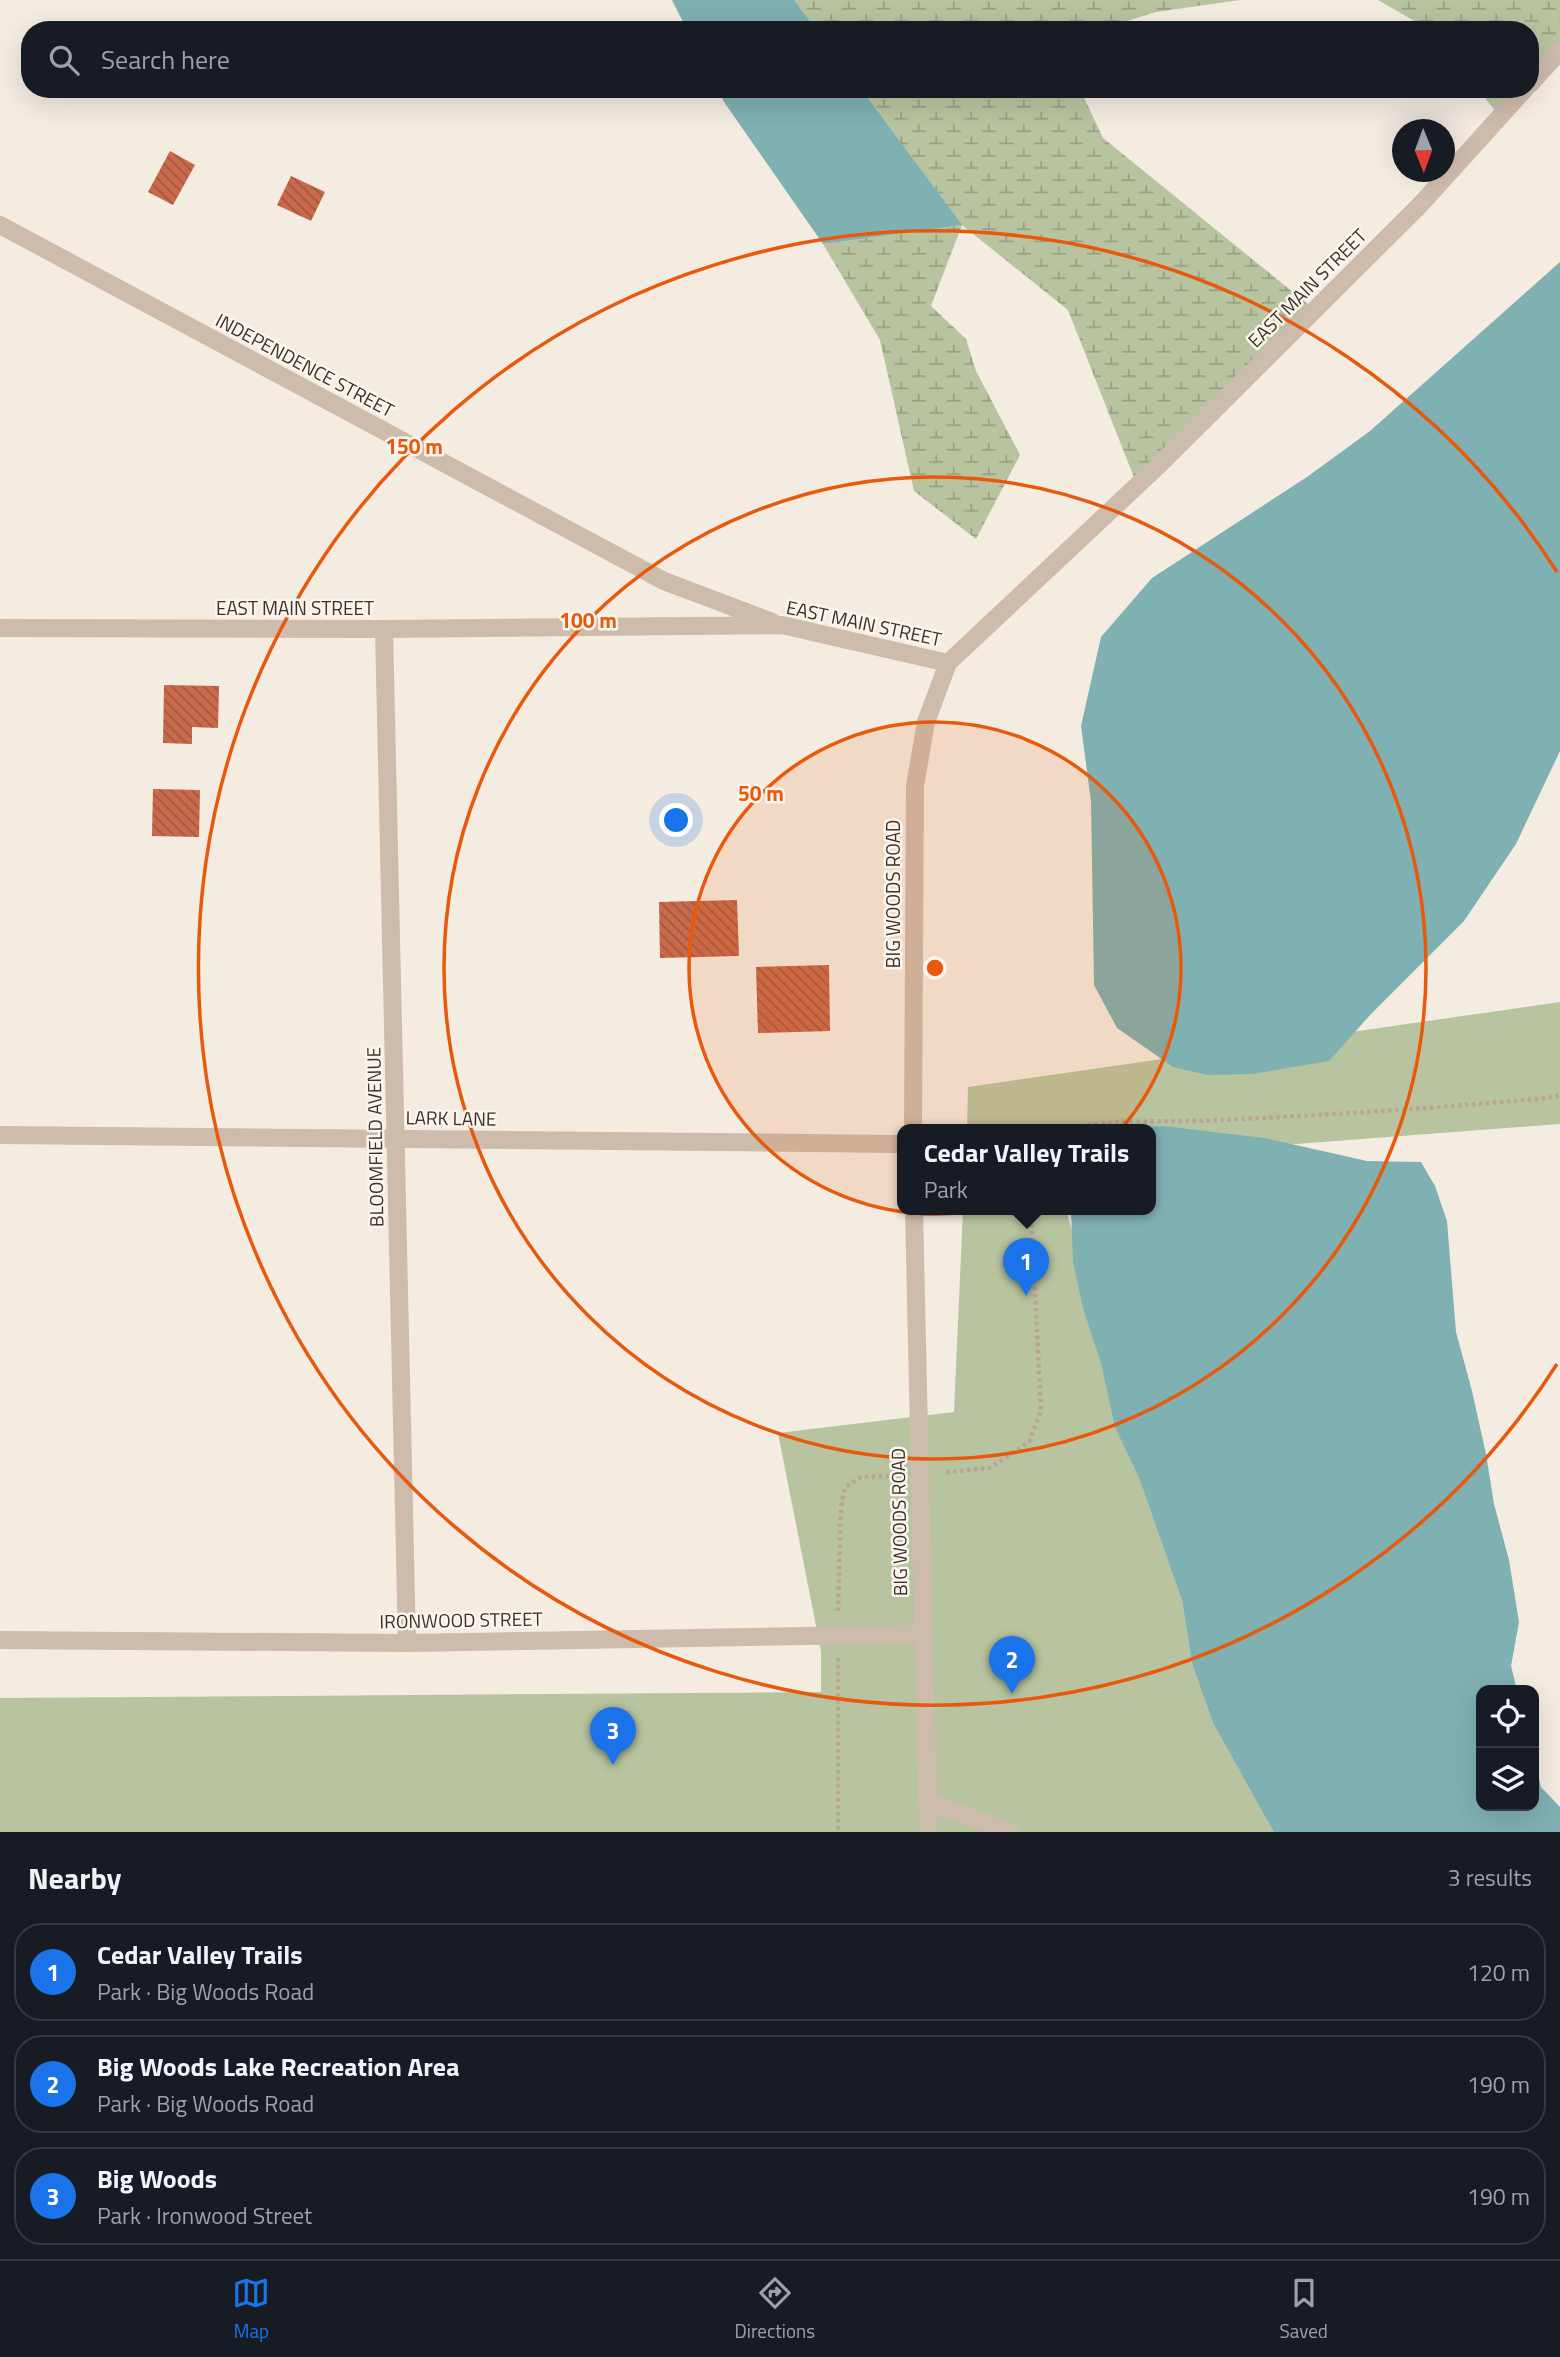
<!DOCTYPE html>
<meta charset="utf-8">
<style>
body{margin:0;font-family:"Titillium Web",sans-serif;background:#242831;color:#f1f3f6}
.controls{position:absolute;right:21px;bottom:21px;display:grid;overflow:hidden;border-radius:14px;box-shadow:0 7px 28px #0002}
.controls button{width:63px;height:63px;display:grid;place-items:center;padding:0;border:0;border-bottom:2px solid #363941;background:#171b24;color:#f1f3f6;font:35px sans-serif}
.compass{position:absolute;left:1392px;top:119px;width:63px;height:63px;border-radius:50%;background:#171b24;box-shadow:0 7px 28px #0002;rotate:179deg}
.you{position:absolute;left:677px;top:821px;width:24px;height:24px;margin:-18px;border:5px solid #fff;border-radius:50%;background:#1a73e8;box-shadow:0 0 0 10px #1a73e833}
.badge{display:grid;place-items:center;width:46px;height:46px;border-radius:50%;background:#1a73e8;color:#fff;font-size:23px;font-weight:700}
.pin{position:absolute;translate:-50% -58px;filter:drop-shadow(0 2px 4px #0008)}
.pin::after{content:'';position:absolute;top:37px;width:24px;height:21px;background:inherit;clip-path:polygon(0 0,100% 0,50% 100%)}
.popup{position:absolute;left:897px;top:1124px;width:259px;height:91px;box-sizing:border-box;display:grid;place-content:center;border-radius:14px;background:#171b24;filter:drop-shadow(0 2px 5px #0005);font-size:23px;white-space:nowrap;color:#9ea1a6}
.popup b{font-size:26px;color:#f1f3f6}
.popup::after{content:'';position:absolute;left:50%;top:100%;margin-left:-14px;border:14px solid transparent;border-top-color:#171b24}
.list{margin:0;padding:0;list-style:none}
h2{display:flex;justify-content:space-between;align-items:center;height:91px;margin:0;padding:0 28px;font-size:30px}
h2 small{font-size:23px;font-weight:400;color:#9ea1a6}
.list li{display:grid;grid-template-columns:46px 1fr auto;gap:21px;align-items:center;box-sizing:border-box;height:98px;margin:0 14px 14px;padding:0 14px;border:2px solid #363941;border-radius:28px}
.list b{display:block;font-size:26px;white-space:nowrap}
.list p{margin:0;font-size:23px;white-space:nowrap;color:#9ea1a6}
.list em{font-size:23px;font-style:normal;color:#9ea1a6}
.icon{flex:none;width:38px;height:38px;fill:none;stroke:currentColor;stroke-width:2;stroke-linecap:round;stroke-linejoin:round}
.map{position:relative;flex:none;width:1560px;height:1832px;overflow:hidden}
.search{position:absolute;background:#171b24;box-shadow:0 7px 28px #0002;left:21px;right:21px;top:21px;height:77px;display:flex;align-items:center;gap:18px;box-sizing:border-box;padding:0 24px;border-radius:28px;color:#9ea1a6;font-size:26px}
.sheet{height:427px;background:#171b24}
nav{display:flex;justify-content:space-around;align-items:center;box-sizing:border-box;height:98px;border-top:2px solid #363941;background:#171b24;font-size:19px;color:#9ea1a6}
nav a{display:grid;justify-items:center;gap:4px}
nav .on{color:#1a73e8}
.map>svg:first-child{display:block}
</style>
<div class="map">
<svg width="1560" height="1832" viewBox="0 0 1560 1832">
<defs>
<pattern id="wetland-marsh" width="20" height="14" patternUnits="userSpaceOnUse" patternTransform="scale(1.75)"><rect width="20" height="14" fill="#b8c4a0"/><path d="M1 5h8M5 5V1M11 12h8M15 12V8" fill="none" stroke="#97a083"/></pattern>
<pattern id="building-back-hatch" width="6" height="6" patternUnits="userSpaceOnUse" patternTransform="scale(1.75)"><rect width="6" height="6" fill="#c8694b"/><path d="M-1 5l2 2M0 0l6 6M5-1l2 2" fill="none" stroke="#a4573f"/></pattern>
</defs>
<rect width="100%" height="100%" fill="#f4ebe1"/>
<!-- wetland -->
<path fill="url(#wetland-marsh)" d="M792,0H1240L1156,12L1098,30H814Z
M1378,0H1560V48L1530,82V30H1430Z
M859,89H1080L1103,138L1315,310L1137,485L1068,310L962,225L931,306L966,339L976,371L1020,455L976,539L914,491L880,340L823,244L961,225Z
M1478,89H1524L1500,117Z"/>
<!-- park -->
<path fill="#b8c4a0" d="M1560,1002V1124L1150,1155V1130H967L968,1087Z
M963,1210H1066L1182,1600L1192,1664L1213,1723L1243,1776L1328,1832H0V1698L821,1692V1651L778,1433L954,1412Z"/>
<!-- water -->
<path fill="#7fb0b2" d="M672,0H794L816,30H687Z
M718,89H861L962,225L823,244L724,102Z
M1560,262V751L1516,844L1464,921L1371,1014L1329,1061L1253,1074L1207,1075L1173,1067L1117,1028L1094,985L1091,802L1081,726L1101,637L1152,578L1307,477L1370,431Z
M1164,1126L1264,1138L1367,1161L1421,1162L1435,1186L1447,1221L1456,1332L1472,1391L1486,1454L1494,1504L1509,1560L1519,1622L1511,1666L1517,1690H1481V1806H1534V1758L1541,1787L1560,1807V1832H1274L1213,1723L1192,1664L1182,1600L1140,1480L1115,1427L1101,1363L1083,1308L1073,1262L1071,1210H1150V1130H1100Z"/>
<!-- building -->
<path fill="url(#building-back-hatch)" d="M170,151L195,165L173,205L148,192Z
M291,176L325,192L311,221L277,205Z
M164,685L219,686L218,728L192,727V744L163,743Z
M153,789L200,790L199,837L152,836Z
M737,900L739,956L660,958L659,902Z
M829,965L830,1031L758,1033L756,967Z"/>
<g fill="none" stroke-linecap="round" stroke-linejoin="round">
<!-- path -->
<path stroke="#b9a596" stroke-width="4.5" stroke-dasharray="3.5 3.5" stroke-linecap="butt" d="M1060,1130C1111,1118 1166,1123 1219,1120C1329,1115 1438,1108 1548,1098L1560,1095
M946,1472L990,1468L1029,1442L1041,1411L1031,1210
M838,1611L841,1508L845,1487L861,1477L895,1476
M838,1658V1832"/>
<!-- minor -->
<path stroke="#cdbbac" stroke-width="18" d="M1530,84L1560,51
M0,225L664,581L772,622
M0,628L384,629L782,625L948,663L1158,466L1420,205L1525,89
M384,629L407,1643
M913,1130L915,786L926,722L948,663
M0,1135L902,1144
M914,1210L928,1832
M0,1640L407,1643L923,1634
M927,1801L1010,1832"/>
</g>
<!-- distance rings -->
<circle cx="935" cy="968" r="246" fill="#e8590c" fill-opacity=".12"/>
<g fill="none" stroke="#e8590c" stroke-width="3.5">
<circle cx="935" cy="968" r="246"/>
<circle cx="935" cy="968" r="491"/>
<path d="M1557 1364A737 737 0 1 1 1557 572"/>
</g>
<g text-anchor="middle" stroke-width="5" stroke-linejoin="round" paint-order="stroke">
<!-- street labels -->
<g font-size="19" fill="#3b302b" stroke="#fbf5ee">
<text transform="translate(1307 288) rotate(-45)" y="7">EAST MAIN STREET</text>
<text transform="translate(305 365) rotate(28)" y="7">INDEPENDENCE STREET</text>
<text x="295" y="615">EAST MAIN STREET</text>
<text transform="translate(864 623) rotate(12)" y="7">EAST MAIN STREET</text>
<text transform="translate(893 894) rotate(-90)" y="7">BIG WOODS ROAD</text>
<text transform="translate(451 1118) rotate(1)" y="7">LARK LANE</text>
<text transform="translate(375 1137) rotate(-91)" y="7">BLOOMFIELD AVENUE</text>
<text transform="translate(899 1522) rotate(-91)" y="7">BIG WOODS ROAD</text>
<text transform="translate(461 1620) rotate(-1)" y="7">IRONWOOD STREET</text>
</g>
</g>
<circle cx="935" cy="968" r="10" fill="#e8590c" stroke="#fbf5ee" stroke-width="3.5"/>
<g font-size="21" text-anchor="middle" font-weight="bold" fill="#e8590c" stroke="#fbf5ee" stroke-width="5" stroke-linejoin="round" paint-order="stroke">
<text x="414" y="454">150 m</text>
<text x="588" y="628">100 m</text>
<text x="761" y="801">50 m</text>
</g>
</svg>
<div class="controls">
<button><svg class="icon" aria-label="locate" viewBox="0 0 24 24"><circle cx="12" cy="12" r="6"/><path d="M12 2v4M12 18v4M2 12h4M18 12h4"/></svg></button>
<button><svg class="icon" aria-label="layers" viewBox="0 0 24 24"><path d="M12 4l9 5-9 5-9-5zM3 14l9 5 9-5"/></svg></button>
</div>
<svg class="compass" viewBox="-18 -18 36 36"><path d="M0-13l5 13h-10z" fill="#e53935"/><path d="M0 13l5-13h-10z" fill="#9ea1a6"/></svg>
<div class="you"></div>
<div class="pin badge" style="left:1026px;top:1296px">1</div>
<div class="popup"><b>Cedar Valley Trails</b>Park</div>
<div class="pin badge" style="left:1012px;top:1694px">2</div>
<div class="pin badge" style="left:613px;top:1765px">3</div>
<div class="search"><svg class="icon" aria-label="search" viewBox="0 0 24 24"><circle cx="10" cy="10" r="6"/><path d="M15 15l6 6"/></svg>Search here</div>
</div>
<section class="sheet">
<h2>Nearby<small>3 results</small></h2>
<ul class="list">
<li><span class="badge">1</span><div><b>Cedar Valley Trails</b><p>Park · Big Woods Road</p></div><em>120 m</em></li>
<li><span class="badge">2</span><div><b>Big Woods Lake Recreation Area</b><p>Park · Big Woods Road</p></div><em>190 m</em></li>
<li><span class="badge">3</span><div><b>Big Woods</b><p>Park · Ironwood Street</p></div><em>190 m</em></li>
</ul>
</section>
<nav>
<a class="on"><svg class="icon" aria-label="map" viewBox="0 0 24 24"><path d="M3 6l6-2 6 2 6-2v14l-6 2-6-2-6 2zM9 4v14M15 6v14"/></svg>Map</a>
<a><svg class="icon" aria-label="directions" viewBox="0 0 24 24"><path d="M12 3l9 9-9 9-9-9zM9 14v-3h6M13 9l2 2-2 2"/></svg>Directions</a>
<a><svg class="icon" aria-label="saved" viewBox="0 0 24 24"><path d="M7 4h10v16l-5-4-5 4z"/></svg>Saved</a>
</nav>
